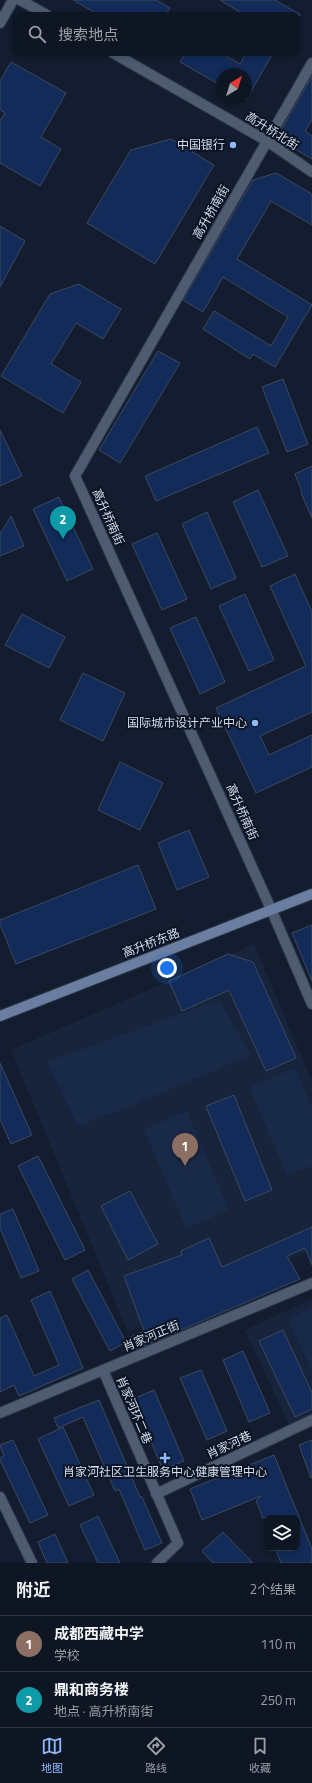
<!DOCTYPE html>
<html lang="zh">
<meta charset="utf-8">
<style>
body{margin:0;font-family:"Titillium Web","Noto Sans SC",sans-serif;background:#171f2b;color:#f1f3f6}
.controls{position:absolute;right:12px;bottom:12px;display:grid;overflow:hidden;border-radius:8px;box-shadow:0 2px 6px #0003}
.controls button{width:36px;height:36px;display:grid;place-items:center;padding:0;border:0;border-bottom:1px solid #2e3541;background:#0e1623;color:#f1f3f6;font:20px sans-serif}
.compass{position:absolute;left:216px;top:68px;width:36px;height:36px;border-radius:50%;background:#0e1623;box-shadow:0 2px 6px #0003;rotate:38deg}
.you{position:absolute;left:167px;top:968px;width:14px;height:14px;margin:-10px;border:3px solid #fff;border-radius:50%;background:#1a73e8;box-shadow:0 0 0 6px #1a73e833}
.badge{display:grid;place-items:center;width:26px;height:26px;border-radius:50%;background:#90b8fd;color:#fff;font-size:13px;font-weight:700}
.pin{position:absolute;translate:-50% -33px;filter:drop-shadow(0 1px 2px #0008)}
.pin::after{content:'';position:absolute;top:21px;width:14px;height:12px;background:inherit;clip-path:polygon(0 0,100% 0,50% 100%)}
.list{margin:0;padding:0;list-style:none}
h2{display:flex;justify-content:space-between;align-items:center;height:52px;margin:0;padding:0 16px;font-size:17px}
h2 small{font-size:13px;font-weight:400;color:#9b9fa6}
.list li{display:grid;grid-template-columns:26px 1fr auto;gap:12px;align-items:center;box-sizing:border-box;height:56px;padding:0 16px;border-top:1px solid #2e3541}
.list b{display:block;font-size:15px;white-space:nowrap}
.list p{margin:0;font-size:13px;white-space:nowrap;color:#9b9fa6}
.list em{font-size:13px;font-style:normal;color:#9b9fa6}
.icon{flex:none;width:22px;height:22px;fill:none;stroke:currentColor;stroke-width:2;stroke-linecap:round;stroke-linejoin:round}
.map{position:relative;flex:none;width:312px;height:1563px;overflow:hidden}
.search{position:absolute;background:#0e1623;box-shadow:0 2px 6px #0003;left:12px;right:12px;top:12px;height:44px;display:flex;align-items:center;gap:10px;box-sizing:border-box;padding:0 14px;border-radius:8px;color:#9b9fa6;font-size:15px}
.sheet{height:164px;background:#0e1623}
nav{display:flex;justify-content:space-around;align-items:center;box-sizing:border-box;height:56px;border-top:1px solid #2e3541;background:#0e1623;font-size:11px;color:#9b9fa6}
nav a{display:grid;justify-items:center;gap:2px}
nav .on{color:#90b8fd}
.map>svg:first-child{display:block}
</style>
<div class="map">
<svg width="312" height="1563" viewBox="0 0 312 1563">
<rect width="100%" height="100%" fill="#131d2f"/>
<!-- built -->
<path fill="#17243c" d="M254,944L312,1081V1250L128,1332L11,1050Z
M312,1299V1415L289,1425L245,1330Z"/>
<!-- green -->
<path fill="#192a49" d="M219,1000L251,1055L133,1105L78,1126L47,1062Z
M295,1068L312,1107V1165L287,1175L249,1087Z
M187,1111L229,1210L186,1228L144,1129Z
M312,1308V1371L288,1319Z"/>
<!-- building -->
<path fill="#122b59" stroke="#3d495e" d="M73,0H156L170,8L165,15H99Z
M220,0H275L301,15H245Z
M185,53H221L240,64L246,53H273L246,100V74H222V86L180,62Z
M11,62L66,93L41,137L61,149L40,186L0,163V121L5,113L0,110V81Z
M312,76V120L305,131L312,136V159L277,138Z
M171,139L214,165L155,264L87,223L131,150Z
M276,173L312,194V225L271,201L237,259L312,305L275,367L253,354L250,359L203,329L214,311L271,346L288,317L223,277L203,312L183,300L253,180Z
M0,226L25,241L0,287Z
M79,284L121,309L103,339L76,323L51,364L81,382L63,413L1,376L50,294Z
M158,351L180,363L120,463L99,450Z
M283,379L308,444L287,452L262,387Z
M257,427L269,453L156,501L145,476Z
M0,430L22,476L0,486Z
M312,466V518L301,493L302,492L295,474Z
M258,490L288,556L262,567L233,502Z
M59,497L93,569L67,581L33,509Z
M207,512L236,578L211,589L182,524Z
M11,516L24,546L0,556V534Z
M157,533L187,599L162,610L132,544Z
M295,574L312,612V712L260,736L269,755L312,735V767L256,793L216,708L306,666L270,586Z
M245,594L274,660L249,671L219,606Z
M22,614L65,637L49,668L5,645Z
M196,617L225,682L200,694L170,628Z
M83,673L125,693L103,741L60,720Z
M120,762L163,783L140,830L98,810Z
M189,830L209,877L177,890L158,843Z
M138,865L156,909L16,964L0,924V920Z
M312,925V981L292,933Z
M228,954L253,962L296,1058L266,1071L229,990L182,1011L169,981Z
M0,1063L32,1135L11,1144L0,1119Z
M234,1095L272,1190L245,1201L206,1106Z
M38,1156L85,1250L65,1260L18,1166Z
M130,1191L158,1244L128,1260L101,1206Z
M13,1209L39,1271L21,1278L0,1228V1214Z
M312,1227V1265L305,1248L287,1256L300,1279L134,1350L128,1338L144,1331L124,1276L182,1255L181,1251L209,1238L222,1267Z
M88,1270L126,1342L110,1351L72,1279Z
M50,1291L83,1368L19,1396L14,1385L0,1392V1318L7,1315L34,1376L59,1365L31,1300Z
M283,1330L312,1393V1409L295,1417L259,1341Z
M243,1351L270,1413L249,1422L223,1360Z
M201,1370L227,1431L207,1440L180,1378Z
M154,1390L184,1461L163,1470L133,1399Z
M99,1400L140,1497H142L162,1543L145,1550L119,1489L115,1491L83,1417L58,1428L54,1418Z
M63,1427L94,1495L69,1506L38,1439Z
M13,1440L48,1515L30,1523L0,1460V1458L4,1456L0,1445Z
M312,1440V1477L311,1478L299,1445Z
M274,1455L312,1549V1563H281L275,1548H297V1518H263L256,1501L261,1496L202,1520L190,1489Z
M98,1516L120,1563H98L80,1525Z
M223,1532L253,1563H213L202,1551Z
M55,1534L68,1563H47L38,1542Z"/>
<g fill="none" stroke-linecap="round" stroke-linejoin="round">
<!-- street casing -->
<g stroke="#2e3849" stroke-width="12">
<path id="street" d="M20,0L47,15
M0,23L13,0
M113,53L267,141L312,172
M312,63L75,476L271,909L312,1004
M103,1370L178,1543L157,1563
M0,1413L312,1283
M156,1494L312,1420
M0,1497L32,1563"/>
</g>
<!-- secondary casing -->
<g stroke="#2e3849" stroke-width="12">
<path id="secondary" d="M0,1016L312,894"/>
</g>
<!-- street -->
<use href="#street" stroke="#4e5b71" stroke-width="10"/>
<!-- secondary -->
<use href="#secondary" stroke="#697ea1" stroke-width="10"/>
</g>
<!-- markers -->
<g fill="#90b8fd" stroke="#0a1425" stroke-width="1.5">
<circle cx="233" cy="145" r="4"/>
<circle cx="255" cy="723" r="4"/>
<path d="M163 1452h4v4h4v4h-4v4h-4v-4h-4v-4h4z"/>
</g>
<g text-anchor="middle" stroke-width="4" stroke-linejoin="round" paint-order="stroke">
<!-- street labels -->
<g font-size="12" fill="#d7deeb" stroke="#0a1425">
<text transform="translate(272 131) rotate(32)" y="4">高升桥北街</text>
<text transform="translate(211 212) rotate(-60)" y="4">高升桥南街</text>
<text transform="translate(108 517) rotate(66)" y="4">高升桥南街</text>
<text transform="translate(242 812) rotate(66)" y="4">高升桥南街</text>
<text transform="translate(151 943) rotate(-21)" y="4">高升桥东路</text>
<text transform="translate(151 1336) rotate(-23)" y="4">肖家河正街</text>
<text transform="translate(134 1410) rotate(67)" y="4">肖家河环二巷</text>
<text transform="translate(229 1445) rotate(-25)" y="4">肖家河巷</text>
</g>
<!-- poi labels -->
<g font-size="12" fill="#d7deeb" stroke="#0a1425" text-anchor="end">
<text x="225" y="149">中国银行</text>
<text x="247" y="727">国际城市设计产业中心</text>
<text x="165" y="1476" text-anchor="middle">肖家河社区卫生服务中心健康管理中心</text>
</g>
</g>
</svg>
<div class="controls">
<button><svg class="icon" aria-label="layers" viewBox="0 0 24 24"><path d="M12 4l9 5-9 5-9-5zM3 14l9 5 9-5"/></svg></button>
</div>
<svg class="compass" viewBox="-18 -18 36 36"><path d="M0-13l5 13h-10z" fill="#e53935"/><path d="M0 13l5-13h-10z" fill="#9b9fa6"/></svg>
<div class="you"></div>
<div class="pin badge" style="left:185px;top:1166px;background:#8d6e63">1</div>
<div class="pin badge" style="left:63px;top:539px;background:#0f9aa8">2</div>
<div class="search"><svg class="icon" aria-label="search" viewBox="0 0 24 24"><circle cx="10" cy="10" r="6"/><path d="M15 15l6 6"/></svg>搜索地点</div>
</div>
<section class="sheet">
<h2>附近<small>2个结果</small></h2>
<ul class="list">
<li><span class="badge" style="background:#8d6e63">1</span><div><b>成都西藏中学</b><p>学校</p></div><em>110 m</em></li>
<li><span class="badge" style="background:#0f9aa8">2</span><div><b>鼎和商务楼</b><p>地点 · 高升桥南街</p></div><em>250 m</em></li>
</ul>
</section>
<nav>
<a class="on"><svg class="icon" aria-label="map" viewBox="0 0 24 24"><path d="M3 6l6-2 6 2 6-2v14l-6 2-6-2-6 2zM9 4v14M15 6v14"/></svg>地图</a>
<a><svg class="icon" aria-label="directions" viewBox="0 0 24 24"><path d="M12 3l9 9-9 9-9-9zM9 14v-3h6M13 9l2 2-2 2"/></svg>路线</a>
<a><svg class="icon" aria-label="saved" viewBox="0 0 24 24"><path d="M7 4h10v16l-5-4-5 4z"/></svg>收藏</a>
</nav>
